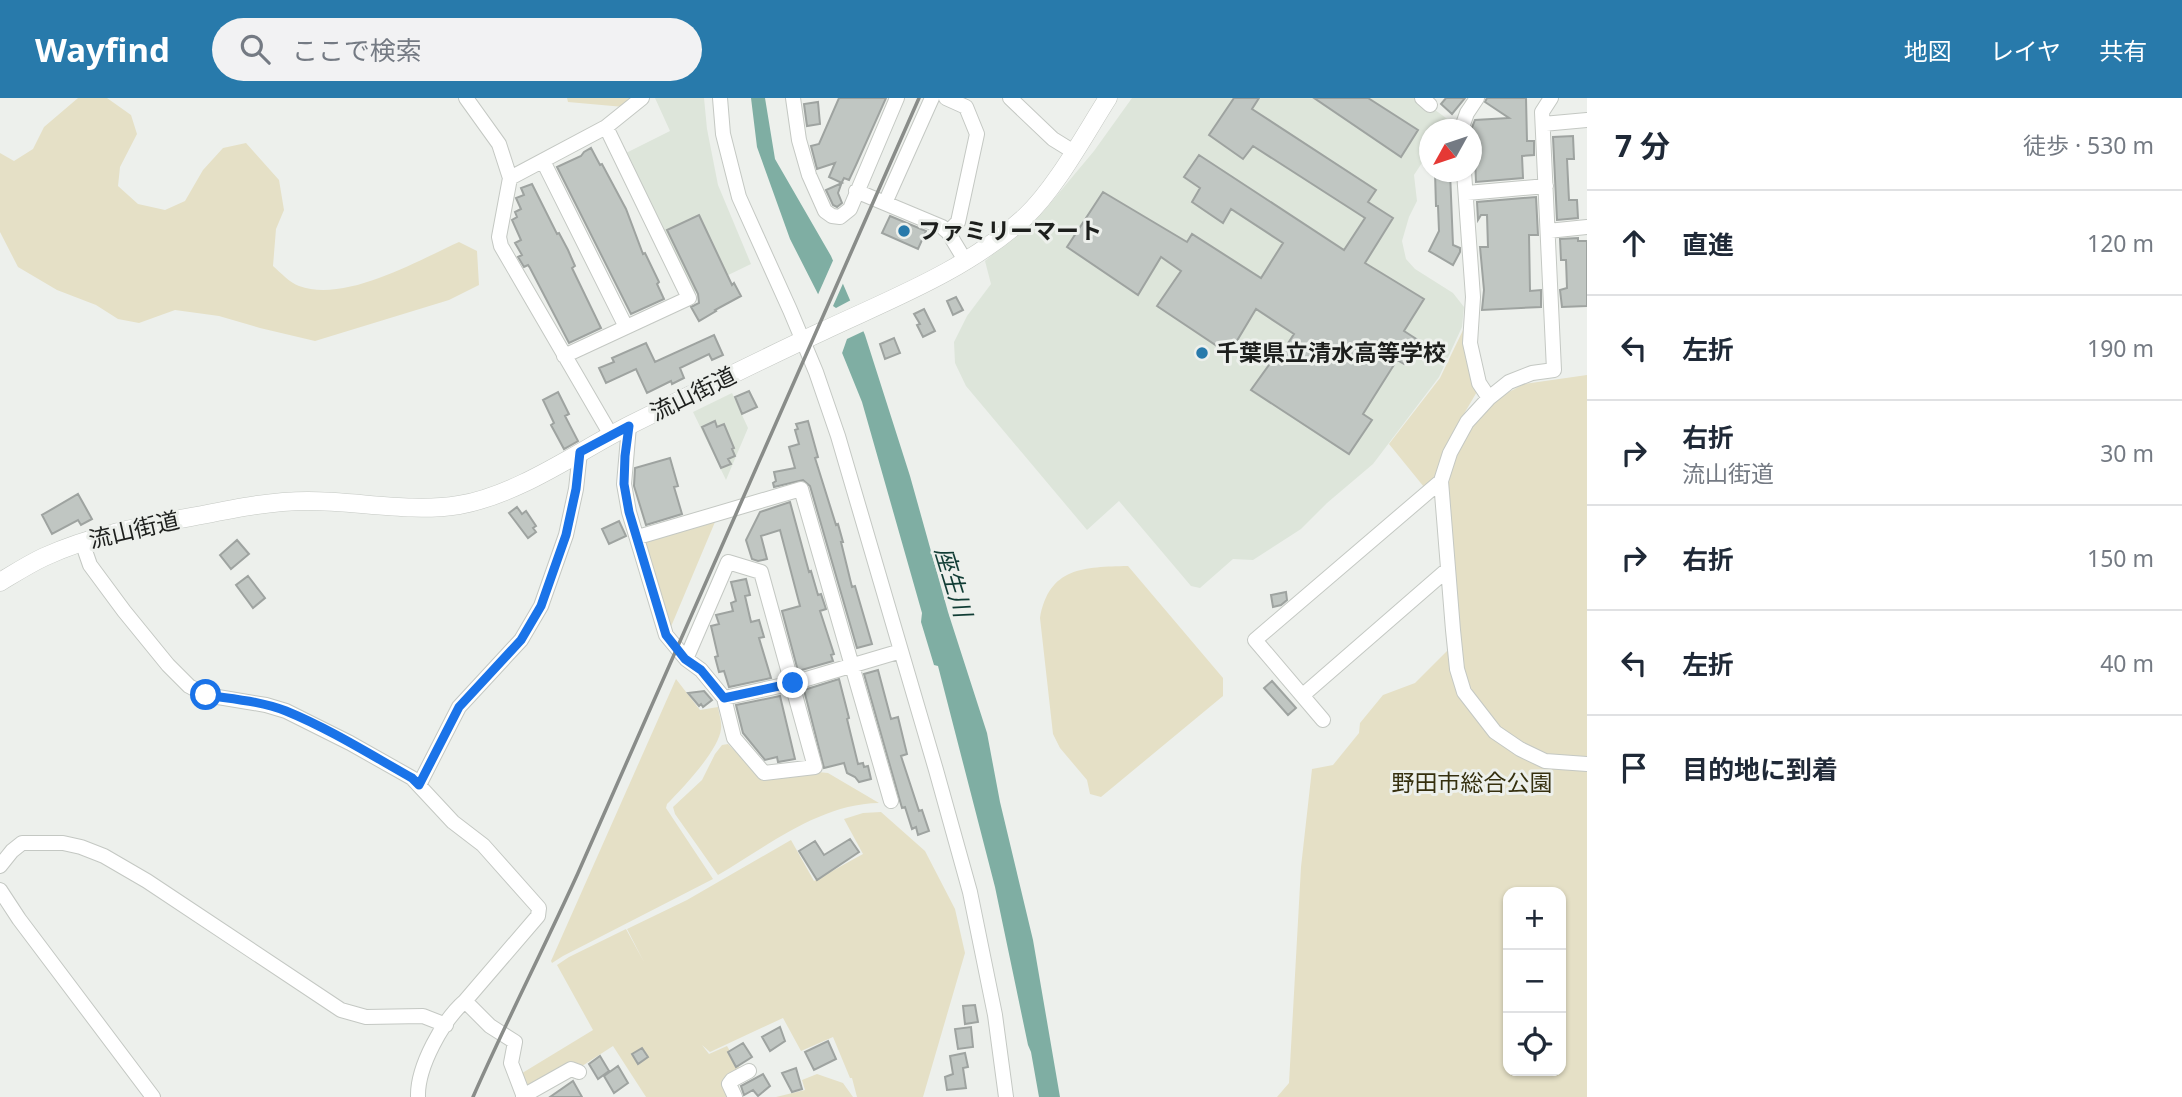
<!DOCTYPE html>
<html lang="ja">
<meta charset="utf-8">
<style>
body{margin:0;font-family:"Noto Sans","Noto Sans JP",sans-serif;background:#f2f2f3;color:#1f2937}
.controls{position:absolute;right:21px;bottom:21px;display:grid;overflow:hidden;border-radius:14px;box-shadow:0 2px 5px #0004}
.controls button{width:63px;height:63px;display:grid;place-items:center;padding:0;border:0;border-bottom:2px solid #e0e1e3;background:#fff;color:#1f2937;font:35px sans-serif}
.compass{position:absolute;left:1419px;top:21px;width:63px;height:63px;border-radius:50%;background:#fff;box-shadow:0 2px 5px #0004;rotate:230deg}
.stop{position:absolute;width:21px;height:21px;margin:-16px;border:5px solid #1a73e8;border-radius:50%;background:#fff}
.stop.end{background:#1a73e8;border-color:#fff;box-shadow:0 2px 7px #0008}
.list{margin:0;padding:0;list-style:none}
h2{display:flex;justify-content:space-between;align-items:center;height:91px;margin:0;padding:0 28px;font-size:30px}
h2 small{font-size:23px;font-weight:400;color:#747a83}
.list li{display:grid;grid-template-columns:46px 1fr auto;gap:21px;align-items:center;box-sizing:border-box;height:105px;padding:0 28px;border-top:2px solid #e0e1e3}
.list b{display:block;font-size:26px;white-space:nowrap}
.list p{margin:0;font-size:23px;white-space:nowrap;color:#747a83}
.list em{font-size:23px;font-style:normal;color:#747a83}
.icon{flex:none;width:38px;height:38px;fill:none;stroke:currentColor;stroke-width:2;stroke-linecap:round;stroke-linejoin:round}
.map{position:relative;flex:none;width:1587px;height:999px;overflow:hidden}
header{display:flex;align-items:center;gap:42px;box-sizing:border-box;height:98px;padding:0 35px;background:#287aab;color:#fff}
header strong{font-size:33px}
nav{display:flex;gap:38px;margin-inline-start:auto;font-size:24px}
.search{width:490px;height:63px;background:#f2f2f3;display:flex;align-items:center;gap:18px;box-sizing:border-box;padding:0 24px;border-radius:38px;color:#747a83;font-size:26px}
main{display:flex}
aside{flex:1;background:#fff}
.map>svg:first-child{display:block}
</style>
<header>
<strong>Wayfind</strong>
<div class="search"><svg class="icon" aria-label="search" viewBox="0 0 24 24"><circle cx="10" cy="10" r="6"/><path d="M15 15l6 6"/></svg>ここで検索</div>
<nav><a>地図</a><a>レイヤ</a><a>共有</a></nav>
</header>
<main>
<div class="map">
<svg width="1587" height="999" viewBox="0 0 1587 999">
<rect width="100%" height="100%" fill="#edf0ec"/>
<!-- built -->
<path fill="#dde5da" d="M655,0H704L707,31L718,87L751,166L691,195L624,56L670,33Z
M1132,0H1419L1450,23L1444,31L1430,32L1429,54L1414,77L1417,103L1409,119L1402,143L1406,161L1415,171L1453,195L1464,209L1462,229L1439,279L1373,366L1327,405L1301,431L1253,462L1233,461L1200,490L1191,488L1119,403L1087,432L966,288L955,265L954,244L967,218L991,186L985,163L1043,114L1094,53Z
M732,295L748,330L726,382L693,314Z"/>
<!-- green -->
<path fill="#e5e0c6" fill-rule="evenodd" d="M78,0H107L131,17L137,36L120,69L118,88L138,106L165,112L185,103L203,72L223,50L246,45L279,82L284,112L276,131L273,168C281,175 290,185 299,188C345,205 417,163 459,144L477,153L479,187L449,202L315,243L260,230L219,218L175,212L139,225L118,221L96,207L57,192L18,169L0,134V55L14,63L33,51L44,29Z
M567,0H632L624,9L568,4Z
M1464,230L1478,292L1448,343L1439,377L1424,389L1389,346L1440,280Z
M1587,277V999H1277L1289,985L1301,769L1312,671L1333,667L1359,635L1360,625L1383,597L1415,585L1461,539L1448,391L1452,365L1462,340L1494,302L1524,286ZM1508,794H1561V973H1508Z
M715,424L670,531L643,443Z
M1128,468L1223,580V598L1101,699L1090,696L1087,682L1060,650L1053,636L1040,520C1049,469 1084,469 1128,468Z
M676,581L700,612L718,609C719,616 722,624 721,631C719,652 682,691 667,706L666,710L713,781L563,858L552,865L551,863Z
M728,646L761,680L818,674L828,675L879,705C819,706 768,748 718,777L675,716L673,709L702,682L715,656L722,647Z
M881,714L925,753L955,811L965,855L923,999H857L852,980H850L833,939L801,953L783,920L710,954L702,947L709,956L727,948L741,972L729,999H646L613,948L579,970L531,990L523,989L519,977L593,932L557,867L569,859L626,831L644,864L627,831L687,802L791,742L814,783L863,756L844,721L863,715Z
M817,976L843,985L853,999H776L805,992L802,982Z"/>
<!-- water -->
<path fill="#7faea3" d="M751,0H765L775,61L831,158L865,237L910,378L948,514L987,635L1000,704L1033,842L1060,999H1039L1031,954L1028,947L995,789L938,568L934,567L921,524L922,515L862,304L819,198L790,141L757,49Z"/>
<!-- pier -->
<path fill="#edf0ec" d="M835,158L845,181L833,208L836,210L851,202L864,233L847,241L840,261L816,201Z"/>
<!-- building -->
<path fill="#c0c6c2" stroke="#9ea3a0" stroke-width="2" d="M839,0H886L856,67L849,82L844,80L842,84L838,95L842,105L837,109L833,107L826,92L842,85L829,79L835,65L817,71L811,48L819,46Z
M1234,0H1259L1252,11L1376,92L1368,104L1393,120L1365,165L1424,201L1404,233L1418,242L1404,266L1397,262L1363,316L1372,322L1349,356L1251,292L1274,260L1277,262L1294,236L1256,211L1229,256L1157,208L1181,173L1161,159L1138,197L1067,149L1103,94L1187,144L1192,136L1261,180L1283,145L1231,111L1223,125L1192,104L1200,90L1184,79L1199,57L1344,152L1365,120L1253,48L1243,61L1209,37Z
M1314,0H1368L1418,32L1401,59Z
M1446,0H1465L1452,16L1441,6Z
M1487,0H1526L1527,43H1534V57L1522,58L1523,80L1476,84L1475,59H1472L1471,32L1475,22L1509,20L1485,4Z
M818,4L820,26L807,28L804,6Z
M1573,38L1574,61H1567L1569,102H1577L1578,120L1557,122L1553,39Z
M591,50L600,67L602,66L626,111L643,156L645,155L659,184L657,186L664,201L631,216L557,69L581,58L584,54Z
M1435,74H1450L1453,147L1460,150V154L1453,167L1429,153L1439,133L1438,108H1436Z
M532,86L557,136L559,135L568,152L575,168L572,170L601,230L569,245L530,170L528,167L524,169L518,159L522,157L515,145L521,142L512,122L517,119L515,114L521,111L516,100L524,97L521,90Z
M1536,99L1538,137H1529L1530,193L1541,192V209L1482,212L1484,192L1480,149H1488L1487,117H1481L1478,122L1477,104Z
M699,117L732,187L734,185L741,198L715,212L716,213L699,223L691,209L699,205L698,196L667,132Z
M890,118L926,133L918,151L882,135Z
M1578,140V143H1587V208L1562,209L1560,192L1567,190L1566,162H1561L1560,141Z
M956,199L963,212L953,217L947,203Z
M924,211L935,233L923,239L917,227L920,226L914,216Z
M714,237L723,257L712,262L709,256L680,270L684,280L672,286L671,283L647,295L636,271L606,285L599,270L614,264L612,260L646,245L655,264Z
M894,240L900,255L885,261L880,246Z
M749,293L757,309L742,316L735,299Z
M558,294L569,316L565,318L578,343L564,351L551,327L554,325L543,302Z
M715,323L717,329L724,326L734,350L732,351L735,358L728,361L731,366L721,370L702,329Z
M808,323L818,359L815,360L836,427L838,426L843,444H841L852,489L855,488L872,546L857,550L810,388L803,382L774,389L773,385L776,383L774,374L795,370L789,349L799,346L795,332L798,331L796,326Z
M670,360L678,388L674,389L682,416L646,427L634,388L635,370Z
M78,396L92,421L81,427L78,422L52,436L42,417Z
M790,404L809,474L811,473L818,497L821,496L826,511L820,513L822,519L834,556L831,557L833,563L798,573L782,513L800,508L780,432L761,438L767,461L758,463L752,461L746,442L760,414Z
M517,409L522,416L526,413L536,428L533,430L536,434L528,440L509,415Z
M619,423L626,438L609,446L602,431Z
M237,442L249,456L231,471L220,457Z
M248,478L265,500L253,510L236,487Z
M746,481L750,497L745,498L751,524L759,522L764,539L759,540L771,580L729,589L724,573L719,574L715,559L718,558L711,528L719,526L716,517L733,513L731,505L736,503L731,484Z
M1286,494L1287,502L1281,507L1273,509L1271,497Z
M878,572L891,621L898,619L907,656L901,658L919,713L922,712L929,733L918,737L916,729L912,731L905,709L902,710L864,576Z
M839,581L849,620L847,621L858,666L863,665L864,669L868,668L871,681L859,684L855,679L847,675L844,665L824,670L804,592Z
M1272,583L1296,610L1288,617L1264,590Z
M704,593L712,602L703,609L701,606L699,608L688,595Z
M780,598L795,661L778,664L777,659L765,662L743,635L736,607Z
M850,741L859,754L817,782L799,753L815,743L824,757Z
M975,907L978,924L965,926L963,908Z
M780,929L785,943L770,953L762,939Z
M971,929L973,949L958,951L955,931Z
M828,943L836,961L814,972L805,954Z
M743,945L752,959L736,969L728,954Z
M642,950L648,959L638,966L632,956Z
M965,955L968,969L963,970L966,990L947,992L945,979L953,976L950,958Z
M600,958L609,973L598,981L589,966Z
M618,968L628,985L614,995L604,978Z
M796,970L802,991L792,994L782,975Z
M763,976L770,988L758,998L753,992L744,997L741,988Z
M573,983L582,999H550Z"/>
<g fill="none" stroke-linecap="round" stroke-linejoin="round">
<!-- minor casing -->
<g stroke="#c4c8c3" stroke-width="16">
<path id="minor" d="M466,0L499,46L510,80L499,139L501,148L611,337
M720,0L723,36L739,99L790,212L816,274L838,338L936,672L970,794L995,917L1006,999
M793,0L799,42L809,77L825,113L832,118L840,119L850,111L897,0
M946,0L966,9L977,36L958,124L948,134
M1010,0L1053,41L1074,54
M1422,0L1430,7
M1551,0L1542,14L1554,272L1532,275L1509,284L1489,300L1467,324L1450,355L1441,383L1453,532L1457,571L1464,594L1495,634L1520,651L1545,663L1587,666
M1543,26L1587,22
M1461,32L1467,15L1477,0
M543,63L626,229
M1464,74L1473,199L1470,245L1479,285L1489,300
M510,80L606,29L642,0
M856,93L942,129L948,134L966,164
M1467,95L1546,88
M885,105L932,0
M1548,133L1587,129
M564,258L689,200L606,29
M629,328L624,386L629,414L666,537L686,561L701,572L724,600L734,640L764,675L815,669L761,474L728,464L686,561
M638,439L801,391L891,703
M82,444L90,467L124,513L168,567L189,588L206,597L266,607L286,613L350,645L412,680L453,724L483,747L539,810L538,818L465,903C443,922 417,969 418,999
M1303,597L1448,471
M724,600L793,585L901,553
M1323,622L1255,542L1441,383
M419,687L459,609L521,542L541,508L566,437L576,391L580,354
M0,768L12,753L22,745H63L81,749L104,758L147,783L341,912L366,919L423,918L446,927
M0,792L19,821L153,999
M465,903L490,928L515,944L511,965L524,999
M523,998L571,971L579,974
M735,999L729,986L732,982L749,973"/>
</g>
<!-- major casing -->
<g stroke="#c4c8c3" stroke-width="19">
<path id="major" d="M0,484C15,475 29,466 44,459C94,436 148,427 202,417C237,410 272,403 308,403C358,403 410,415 459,407C518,397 577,354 630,327C694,295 758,263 823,233C893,200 967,172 1025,119C1056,90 1085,36 1108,0"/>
</g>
<!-- minor -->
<use href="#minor" stroke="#fff" stroke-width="14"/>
<!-- major -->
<use href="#major" stroke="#fff" stroke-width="18"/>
<!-- rail -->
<path stroke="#898c89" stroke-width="3.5" d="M473,999C506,924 544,850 578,775C693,517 805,258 919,0"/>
</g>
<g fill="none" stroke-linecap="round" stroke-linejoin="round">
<!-- route -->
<path stroke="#1a73e8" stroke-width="9" d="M206,597C232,601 261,603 286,613C330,631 371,657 412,680L419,687L459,609L521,542L541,508L566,437L576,391L580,354L629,328L625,358L624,386L629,414L666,537L685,561L701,572L724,600L793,585"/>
</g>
<!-- markers -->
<g fill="#287aab" stroke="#edf0ec" stroke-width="2.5">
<circle cx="904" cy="133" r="7"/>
<circle cx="1202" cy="255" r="7"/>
</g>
<g text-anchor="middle" stroke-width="6" stroke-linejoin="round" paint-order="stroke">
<!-- poi labels -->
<g font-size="23" font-weight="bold" fill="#1d1f1d" stroke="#edf0ec" text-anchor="start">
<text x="918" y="141">ファミリーマート</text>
<text x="1216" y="263">千葉県立清水高等学校</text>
</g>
<!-- street labels -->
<g font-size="23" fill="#1d1f1d" stroke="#edf0ec">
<text transform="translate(693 296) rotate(-26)" y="8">流山街道</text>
<text transform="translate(134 432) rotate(-13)" y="8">流山街道</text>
</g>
<!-- park labels -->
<g font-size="23" fill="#352f0e" stroke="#edf0ec">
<text x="1472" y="693">野田市総合公園</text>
</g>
<!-- water labels -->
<g font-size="24" font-style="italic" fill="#113d35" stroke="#edf0ec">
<text transform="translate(953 484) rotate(73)" y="8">座生川</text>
</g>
</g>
</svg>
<div class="controls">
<button>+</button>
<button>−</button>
<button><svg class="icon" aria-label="locate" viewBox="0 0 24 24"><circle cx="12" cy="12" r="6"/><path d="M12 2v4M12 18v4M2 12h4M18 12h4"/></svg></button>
</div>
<svg class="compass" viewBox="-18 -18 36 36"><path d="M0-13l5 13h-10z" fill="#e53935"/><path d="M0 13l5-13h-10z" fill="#747a83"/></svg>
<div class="stop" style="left:206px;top:597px"></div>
<div class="stop end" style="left:793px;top:585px"></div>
</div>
<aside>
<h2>7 分<small>徒歩 · 530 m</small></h2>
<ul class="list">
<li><svg class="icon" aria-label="ahead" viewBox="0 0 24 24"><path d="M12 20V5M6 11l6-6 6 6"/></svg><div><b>直進</b></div><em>120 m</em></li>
<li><svg class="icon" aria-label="left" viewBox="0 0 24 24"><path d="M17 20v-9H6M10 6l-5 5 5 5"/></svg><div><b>左折</b></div><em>190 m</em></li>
<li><svg class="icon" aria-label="right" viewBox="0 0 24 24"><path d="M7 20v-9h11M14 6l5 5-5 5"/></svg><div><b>右折</b><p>流山街道</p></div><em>30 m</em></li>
<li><svg class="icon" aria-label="right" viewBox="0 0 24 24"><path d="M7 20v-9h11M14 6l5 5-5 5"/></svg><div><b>右折</b></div><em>150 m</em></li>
<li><svg class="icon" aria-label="left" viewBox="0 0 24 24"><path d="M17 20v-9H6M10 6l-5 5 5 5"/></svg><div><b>左折</b></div><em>40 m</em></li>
<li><svg class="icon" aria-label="arrive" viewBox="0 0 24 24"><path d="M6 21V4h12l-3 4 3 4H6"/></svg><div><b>目的地に到着</b></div></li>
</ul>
</aside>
</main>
